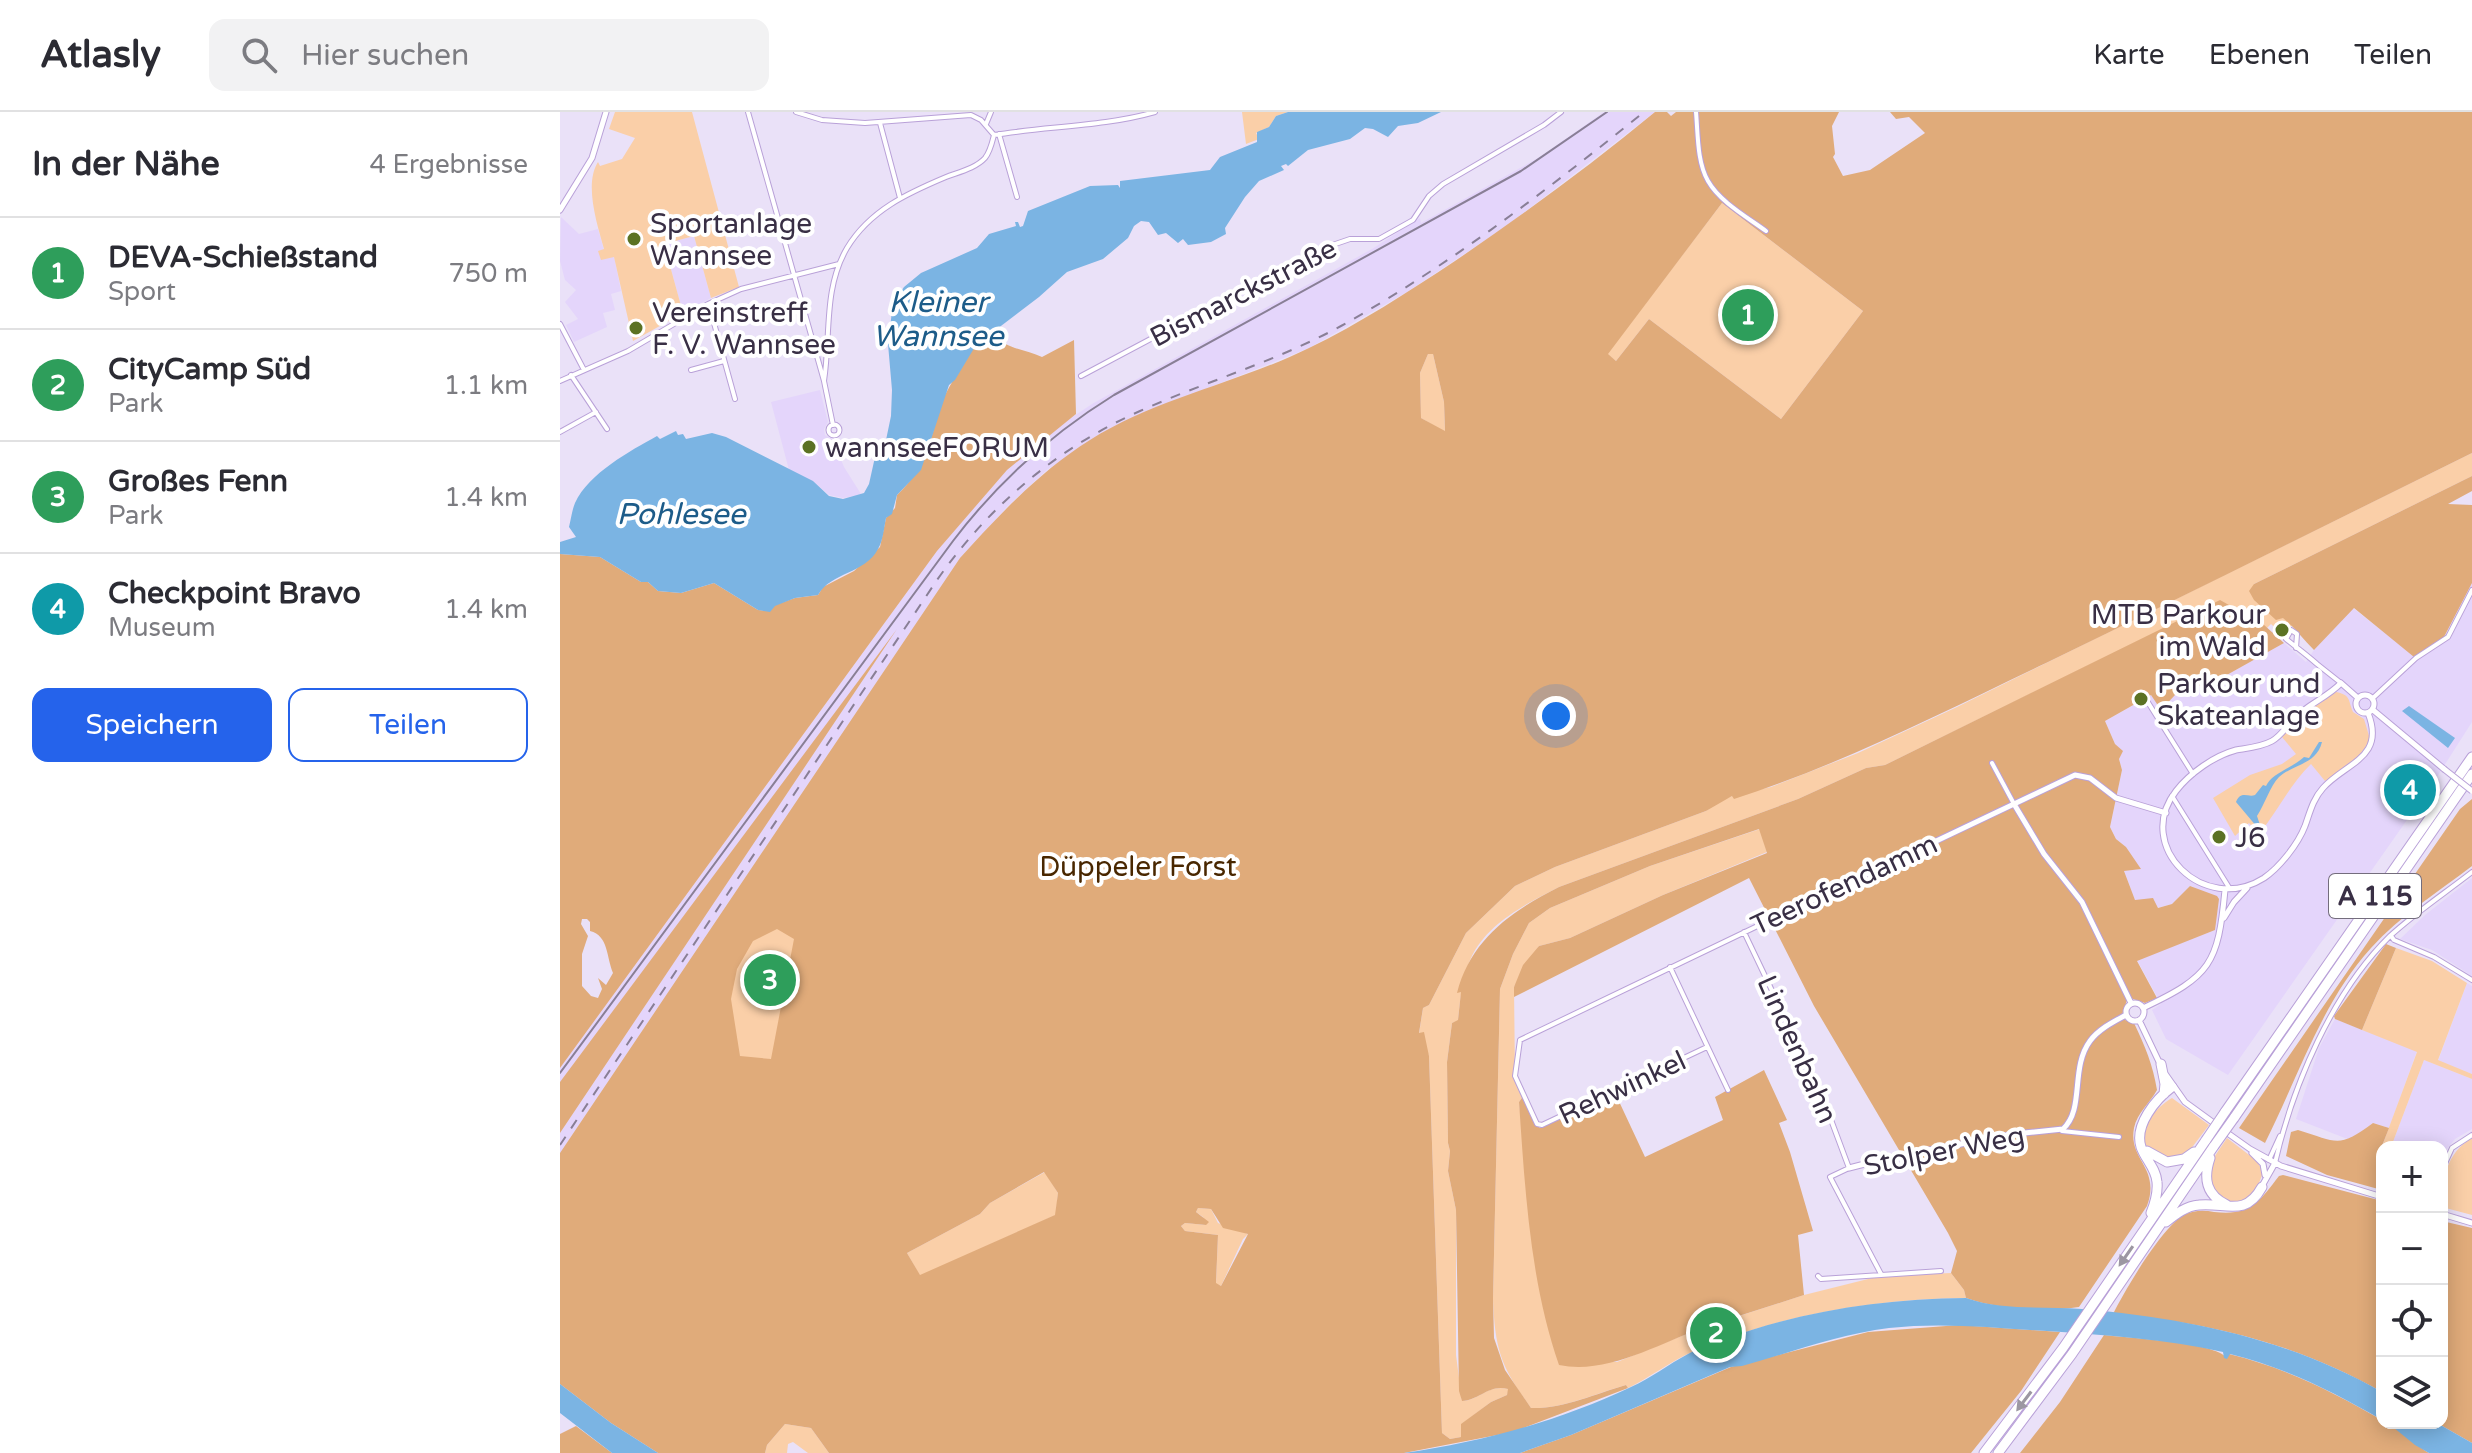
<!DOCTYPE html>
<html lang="de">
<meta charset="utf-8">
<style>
body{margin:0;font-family:"Varela Round",sans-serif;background:#f2f2f3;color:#2b2b33}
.controls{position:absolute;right:24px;bottom:24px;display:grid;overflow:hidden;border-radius:16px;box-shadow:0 4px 20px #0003}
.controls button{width:72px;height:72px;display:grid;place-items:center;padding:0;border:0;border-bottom:2px solid #e1e1e2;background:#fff;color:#2b2b33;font:40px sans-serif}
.you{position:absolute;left:996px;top:604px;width:28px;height:28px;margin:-20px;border:6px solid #fff;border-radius:50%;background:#1a73e8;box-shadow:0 0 0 12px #1a73e833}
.badge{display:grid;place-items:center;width:52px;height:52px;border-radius:50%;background:#2563eb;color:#fff;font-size:26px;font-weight:700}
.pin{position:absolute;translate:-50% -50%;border:4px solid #fff;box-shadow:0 2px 8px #0006}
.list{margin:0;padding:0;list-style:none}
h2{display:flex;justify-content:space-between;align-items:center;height:104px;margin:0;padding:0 32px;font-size:34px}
h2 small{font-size:26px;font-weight:400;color:#7c7c81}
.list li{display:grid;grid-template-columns:52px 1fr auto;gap:24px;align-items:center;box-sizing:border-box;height:112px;padding:0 32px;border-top:2px solid #e1e1e2}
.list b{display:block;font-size:30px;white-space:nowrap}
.list p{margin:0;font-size:26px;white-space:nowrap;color:#7c7c81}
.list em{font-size:26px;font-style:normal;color:#7c7c81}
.actions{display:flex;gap:16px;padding:24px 32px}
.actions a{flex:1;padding:18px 0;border:2px solid #2563eb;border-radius:16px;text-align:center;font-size:28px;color:#2563eb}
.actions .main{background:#2563eb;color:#fff}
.icon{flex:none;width:44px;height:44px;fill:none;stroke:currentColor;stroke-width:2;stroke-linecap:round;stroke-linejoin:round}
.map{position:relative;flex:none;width:1912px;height:1341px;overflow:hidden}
header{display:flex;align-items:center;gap:48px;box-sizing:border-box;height:112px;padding:0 40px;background:#fff;border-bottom:2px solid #e1e1e2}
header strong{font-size:38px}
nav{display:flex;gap:44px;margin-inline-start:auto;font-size:28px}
.search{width:560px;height:72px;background:#f2f2f3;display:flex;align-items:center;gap:20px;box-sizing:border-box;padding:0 28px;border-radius:16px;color:#7c7c81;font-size:30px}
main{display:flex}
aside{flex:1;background:#fff}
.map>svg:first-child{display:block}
</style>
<header>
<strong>Atlasly</strong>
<div class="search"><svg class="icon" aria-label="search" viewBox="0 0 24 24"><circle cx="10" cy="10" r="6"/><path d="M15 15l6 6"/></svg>Hier suchen</div>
<nav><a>Karte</a><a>Ebenen</a><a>Teilen</a></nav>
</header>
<main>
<aside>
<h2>In der Nähe<small>4 Ergebnisse</small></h2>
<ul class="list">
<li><span class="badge" style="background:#2e9e5b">1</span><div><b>DEVA-Schießstand</b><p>Sport</p></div><em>750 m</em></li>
<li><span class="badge" style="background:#2e9e5b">2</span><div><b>CityCamp Süd</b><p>Park</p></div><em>1.1 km</em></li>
<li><span class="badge" style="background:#2e9e5b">3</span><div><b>Großes Fenn</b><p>Park</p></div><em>1.4 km</em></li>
<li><span class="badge" style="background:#0f9aa8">4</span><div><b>Checkpoint Bravo</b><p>Museum</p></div><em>1.4 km</em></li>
</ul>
<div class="actions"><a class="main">Speichern</a><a>Teilen</a></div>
</aside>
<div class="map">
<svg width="1912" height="1341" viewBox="0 0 1912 1341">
<rect width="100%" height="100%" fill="#eae1f8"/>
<!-- built -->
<path fill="#e4d5fb" d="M1044,0H1095L945,115L847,180L749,236L572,306L488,357L448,394L400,446L0,1041V1021L324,536L0,970V956L377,439L447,358L499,314L532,292L812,137L860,106L861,111L978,46Z
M1,105L19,122L38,117L44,138L41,147L54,144L61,179L51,182L55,198L43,201L47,215L14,230L6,213L18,207L5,190L16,178L5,168L0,149Z
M134,124L151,186L123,201L104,132Z
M260,278L268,310L264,317L265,323L273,328L284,355L301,382L296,384L283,386L269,383L254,370L229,358L211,290Z
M1912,471V610L1875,668L1668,963L1606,927L1592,898L1601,892L1577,848L1655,818L1642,779L1631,774L1612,792L1597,796L1575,788L1564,759L1580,757L1566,735L1556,727L1550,715L1562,658L1555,632L1545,609L1592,583L1601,598L1615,583L1665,564L1724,531L1746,550L1754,538L1793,496L1854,544L1884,525Z
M1912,766V864L1872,838L1840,827L1865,803Z
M1907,871L1912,874V962L1878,949Z
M1775,907L1857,939L1829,1016L1813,1011L1790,1028L1736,1007L1759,936Z
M1864,948L1912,967V1017L1895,1027L1882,1043V1035H1831Z"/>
<!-- green -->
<path fill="#facfa8" d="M55,0H132L179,175L151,186L134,124L104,132L123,201L73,229L54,145L41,148L38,139L44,137C37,112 24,72 38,50L40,54L62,47L75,26L49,17Z
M682,0H728L716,4L709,15L696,21L699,27L686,32Z
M1162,91L1303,199L1221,307L1089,207L1056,249L1047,242Z
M868,242H873L884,290L885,320L861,306L860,261Z
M1912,341V364L1694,472L1732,513L1723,523L1711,512L1707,516L1660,489L1325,653L1306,656L1238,687L999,775C966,792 927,811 911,846C902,865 900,889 898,909L892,911L887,950L888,1031L890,1039L888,1059L896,1098V1243L902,1289C921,1288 927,1272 949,1277L947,1283L931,1290L902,1312L901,1325L890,1327L882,1321L869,944L859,922L863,896L869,893L906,821L955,774L995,755L1146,699L1158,690L1172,684L1211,675L1298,641L1397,595Z
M1776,580C1791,583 1788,588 1793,600L1804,607L1810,627C1800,647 1784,658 1765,669L1751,652C1730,672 1718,699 1699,722L1689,711L1675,724L1653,686L1690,663L1722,652L1736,642L1722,625L1738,606Z
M1200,717L1207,740L1103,783L1010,826L979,834L954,875L955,964L964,983L959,990L974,1137L1050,1250H1057L1139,1217L1244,1183L1320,1164L1391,1161L1404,1178L1406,1186C1312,1187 1219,1203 1132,1240C1111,1249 1089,1266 1068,1276L1066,1273C1034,1282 1003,1297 971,1296C941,1255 935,1238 933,1187L940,877L953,842L969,811L990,796L1090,754Z
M204,755L302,856L215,982L120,879Z
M1836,836L1872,849L1907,871L1878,948L1912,962V967L1864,948L1831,1035H1822V1047L1818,1045L1857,940L1802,918Z
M1612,986L1649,1013L1627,1042L1605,1047C1600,1044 1592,1041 1588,1036C1573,1019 1598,994 1612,986Z
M1667,1026L1697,1049L1703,1060C1695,1085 1686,1095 1660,1087C1642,1057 1649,1053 1667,1026Z
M1912,1026V1103L1882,1095C1882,1068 1886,1041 1912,1026Z
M485,1060L498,1081L496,1103L360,1164L347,1141L420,1102L430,1091Z
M638,1096L651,1097L658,1111L688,1122L683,1127L661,1174L656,1172L658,1123L625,1119L621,1114L625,1111L646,1113L643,1105L636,1100Z
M225,1312L251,1316L269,1341H248L233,1330L228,1332L227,1341H205L207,1333Z"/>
<!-- forest -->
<path fill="#e0ab7a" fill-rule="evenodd" d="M1095,0H1107L1111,4L1116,0H1279L1272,14L1275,42L1273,45L1283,64L1310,58L1365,21L1349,5L1336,7L1330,0H1912V341C1770,411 1628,482 1486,551C1383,600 1283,652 1174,687L1172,684L1146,699L995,755L955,774L906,821L869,893L863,896L859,921L864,920L869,944L882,1321L890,1327L901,1325V1312L931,1290L947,1283L948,1277C929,1272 920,1288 902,1289L899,1279L896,1098L888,1059L890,1039L888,1031L887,950L892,911L898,908L901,880L897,881C911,827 952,799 999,775L1238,687L1306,656L1325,653L1660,488L1703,512L1724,531L1665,564L1615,583L1601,598L1591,583L1545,609L1555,632L1563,639L1559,647L1562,658L1550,715L1556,727L1566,735L1581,757L1564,759L1575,788L1593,786L1598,796L1612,792L1630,774L1657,784L1659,787L1655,818L1577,849L1597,886L1585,891L1570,886L1567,888L1562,903L1565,908L1574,911C1585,934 1593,953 1597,978C1590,991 1577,1001 1574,1016C1568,1048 1601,1055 1587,1094L1519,1195C1488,1200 1436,1197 1406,1186L1404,1178L1391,1161L1397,1139L1388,1121L1254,894L1189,766L954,885V875L963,853L979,834L1010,826L1103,783L1207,741L1199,717L1090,754L990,796L969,811L953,842L940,877L933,1187L934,1226L945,1258L971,1296C1003,1297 1035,1282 1066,1273L1068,1276L953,1320L844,1341H269L251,1316L225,1312L207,1333L205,1341H98L51,1311L0,1272V1041L400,446C440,402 479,360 530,328C597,286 678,271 749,236C799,212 848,180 895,149C964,102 1031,53 1095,0ZM1162,91L1303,199L1221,307L1089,207L1056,249L1048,242ZM868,242H873L884,290L885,319L861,306L860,261ZM217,817L234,827L211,947L180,944L171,887L177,857L193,829ZM484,1060L498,1081L495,1103L360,1163L347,1141L420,1102L430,1091ZM638,1096L651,1097L663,1116L688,1122L661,1174L656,1171L658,1123L625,1119L621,1114L625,1111L646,1113L649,1110L636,1100Z
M433,221C443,237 466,237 482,245L514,228L516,302L447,358L377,439L0,956V442L40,445L81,470H88L98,479L121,481L154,471L198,498L210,499L215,493L235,486L258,483L263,475L294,459L320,435L326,406L335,396L337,383C367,355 370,327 382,290C384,282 411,238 417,232C421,228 428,225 433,221ZM22,807H27L30,810V819C49,824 46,845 53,861L46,873L38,866L42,877L38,886L31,884L22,874V842L28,824L21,812Z
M1912,364V379L1888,392L1912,393V471L1884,525L1854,545L1794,496L1754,538C1743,527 1735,516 1723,506L1716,508L1694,488L1689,479L1694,472Z
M337,517L0,1021V970Z
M1912,687V754C1878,780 1840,804 1811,836C1761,891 1738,966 1705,1031L1679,1016L1900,697Z
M1826,832L1836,836L1802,918L1775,907L1774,904Z
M1204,958L1227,1008L1219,1011L1230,1040L1253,1119L1238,1123L1244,1183C1210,1194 1176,1205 1142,1216C1098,1232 1047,1263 999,1253C970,1170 965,1077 959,990L964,983L975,1012L980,1016L1056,983L1085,1045L1163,1008L1155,985Z
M1813,1011L1829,1016L1818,1044L1822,1047V1078L1767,1063L1726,1044L1731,1020L1738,1018C1778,1030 1778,1037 1813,1011Z
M1723,1063L1822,1089V1280C1738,1232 1648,1210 1553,1202C1565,1178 1602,1115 1624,1103C1634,1098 1644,1098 1654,1100C1691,1104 1698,1091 1719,1064Z
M1882,1109L1912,1116V1331L1877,1311H1882Z
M1399,1213L1500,1220L1461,1279L1411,1341H960L1011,1323L1171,1255L1308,1220Z
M1544,1223C1567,1226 1655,1230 1667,1246L1669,1242C1726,1256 1771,1279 1822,1308V1311C1840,1313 1853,1332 1869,1341H1460L1500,1290Z
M16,1314L52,1341H0V1322Z"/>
<!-- water -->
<path fill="#7bb4e3" d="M728,0H881L858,11L838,14L828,25L813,17L805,16L790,27L748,38L728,54L726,52L721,54L724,58L699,69L685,85L665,116L666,122L651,130L628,133L623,127L618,131L606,121L598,123L589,110L581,109L574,114L568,126L543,147L507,160L479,185L416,233L395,268L389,273L361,358L337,383L332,402L326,406C324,416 323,429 318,437C305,462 271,460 258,483L235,486L215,494L210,500L198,498L154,471L121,481L98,479L88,470H81L40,445L0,442V430L16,425L9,415C11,407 12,398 15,391C29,361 70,339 97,324L100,327L116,319L118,323L123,322L126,327L152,321L166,325L253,369L269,384L283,387L304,381L309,372L315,345L326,328L331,304L332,278L328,232L333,191L344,175L361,161L417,136L429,122L456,114L455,110H458L460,115L463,114L468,99L530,74L558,73L560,76V69L650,58L660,45L697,30V20L709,15L716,4Z
M1849,594L1895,626L1888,636L1842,599Z
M1759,630H1762C1756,653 1735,651 1719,665C1710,674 1705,692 1697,704L1700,713L1697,715L1676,690C1681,678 1688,686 1695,683L1703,673L1706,674C1712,661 1734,655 1744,645L1749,646Z
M1406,1186C1443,1199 1484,1194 1522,1197C1627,1206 1729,1227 1822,1280V1308C1772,1279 1726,1256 1670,1242L1667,1247L1664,1246L1663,1240C1605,1227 1546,1223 1487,1219C1435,1216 1382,1210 1329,1216C1279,1222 1230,1241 1182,1254L1170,1255L1011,1323L960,1341H844C922,1330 999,1309 1071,1275C1091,1266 1109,1252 1128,1242C1141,1235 1155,1231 1168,1226C1246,1198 1324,1187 1406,1186Z
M0,1272L51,1311L98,1341H52L0,1301Z
M1828,1311H1877L1912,1331V1341H1869L1855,1333Z"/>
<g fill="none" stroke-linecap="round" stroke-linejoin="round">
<!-- minor casing -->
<g stroke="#b9a1d8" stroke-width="6">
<path id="minor" d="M188,0L264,269L273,313
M236,0L262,8L305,11L411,3L421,8L434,23
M1136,0C1138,22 1137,50 1148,69C1160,90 1187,105 1206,119
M320,11L340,86
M426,12L431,0
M439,22L457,85
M149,193L175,287
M0,212L23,256
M131,258L164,249
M11,263L47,317
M521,264L758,138L790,127H819L853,108L869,84L883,72L984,13L1001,0
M0,269L68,239L148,192L181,177L279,152
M264,269C271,224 263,177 287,136C310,98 348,81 386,65C399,60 416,56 425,46C430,40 432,31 434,23C488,14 542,15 595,0
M268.5 318a5.5 5.5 0 1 1 11 0a5.5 5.5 0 1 1-11 0Z
M0,320L36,300
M1736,536L1737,522L1731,518L1726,527C1736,535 1747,543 1757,552L1781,571
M1584,584L1633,662
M1813,586L1856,546L1888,525L1912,478
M1432,651L1454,692
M1612,684L1670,777
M1184,820L1261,981L1289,1056L1270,1065L1321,1162
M1831,824L1834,828L1874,845L1912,868
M1110,855L1168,978
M1147,935L982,1013L977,1012L955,964L960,928L1210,808
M1502,1019L1559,1025
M1709,1048L1720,1024
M1715,1051C1733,973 1772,881 1830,824C1855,801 1885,781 1912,760
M1882,1058L1892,1036L1912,1023
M1258,1164L1261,1167L1381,1159"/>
</g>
<!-- tertiary casing -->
<g stroke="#b9a1d8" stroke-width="7">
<path id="tertiary" d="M0,98L32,46L46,0
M1796 592a9 9 0 1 1 18 0a9 9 0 1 1-18 0Z
M1798,586L1781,571C1767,586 1747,592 1733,608C1726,615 1721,624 1712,629C1701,635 1688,636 1676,638C1654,644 1630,661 1616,679C1573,734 1644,804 1704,766C1720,755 1738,732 1745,714C1750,700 1753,687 1763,676C1785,651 1826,646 1808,601
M1813,598L1884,657
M1454,692L1484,742L1522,790L1571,891
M1664,806L1674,790L1687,776
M1210,808L1515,663L1530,666L1556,686L1606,701
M1566 900a9 9 0 1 1 18 0a9 9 0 1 1-18 0Z
M1583,896C1651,864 1658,852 1665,778
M1579,908L1601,954
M1606,963L1625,990L1658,1014
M1666,1020L1690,1037L1721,1054L1822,1085
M1692,1041L1703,1052L1705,1063
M1289,1056L1332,1045L1454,1022L1503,1017C1525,997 1510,956 1530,929C1539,917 1553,910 1566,903
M1702,1074L1715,1051
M1882,1102L1912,1111"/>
</g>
<!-- motorway casing -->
<g stroke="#b9a1d8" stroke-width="11">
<path id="motorway" d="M1601,952L1605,972L1604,982
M1665,1000L1912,645
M1674,1006L1912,662
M1587,1039L1607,1050L1624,1047L1634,1040
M1650,1046C1643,1067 1646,1083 1667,1093
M1591,1101C1595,1091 1598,1080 1597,1070C1596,1056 1585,1047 1581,1035C1574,1013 1596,987 1612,975
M1606,1110C1616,1102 1626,1094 1639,1093C1665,1090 1685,1106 1702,1075
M1424,1341L1503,1236L1646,1028
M1438,1341L1512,1242L1654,1034"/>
</g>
<!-- minor -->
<use href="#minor" stroke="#fff" stroke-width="4"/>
<!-- tertiary -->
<use href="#tertiary" stroke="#fff" stroke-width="5"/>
<!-- motorway -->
<use href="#motorway" stroke="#fff" stroke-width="9"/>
<!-- tram -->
<path stroke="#897f96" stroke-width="2" d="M0,961L393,429C437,371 491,322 554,283L961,59L1047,0"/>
<!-- rail -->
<path stroke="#897f96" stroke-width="2" stroke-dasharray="10 10" stroke-linecap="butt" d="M0,1033L377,468C429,394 497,336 580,299C647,269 717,249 781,214C890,153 987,78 1084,0"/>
<!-- tertiary-bridge casing -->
<g stroke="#b9a1d8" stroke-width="7" stroke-linecap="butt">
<path id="tertiary-bridge" d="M1884,657L1912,679"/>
</g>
<!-- motorway-bridge casing -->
<g stroke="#b9a1d8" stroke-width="11" stroke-linecap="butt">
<path id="motorway-bridge" d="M1646,1028L1665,1000
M1654,1034L1674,1006"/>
</g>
<!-- tertiary-bridge -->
<use href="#tertiary-bridge" stroke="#fff" stroke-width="5"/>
<!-- motorway-bridge -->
<use href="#motorway-bridge" stroke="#fff" stroke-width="9"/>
</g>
<!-- one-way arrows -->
<defs><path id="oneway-solid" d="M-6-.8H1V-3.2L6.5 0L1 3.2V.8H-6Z" transform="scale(2)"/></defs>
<g fill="#9c97a2">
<use href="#oneway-solid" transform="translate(1566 1144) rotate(125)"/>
<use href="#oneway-solid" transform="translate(1464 1289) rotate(127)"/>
</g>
<!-- markers -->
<g fill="#5b7223" stroke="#fff" stroke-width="3">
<circle cx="74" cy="127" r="8"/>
<circle cx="76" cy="216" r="8"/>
<circle cx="249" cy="335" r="8"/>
<circle cx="1722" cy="518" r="8"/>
<circle cx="1581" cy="587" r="8"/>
<circle cx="1659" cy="725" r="8"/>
</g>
<g text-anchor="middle" stroke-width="8" stroke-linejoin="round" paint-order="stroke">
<!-- shield labels -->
<rect fill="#fff" stroke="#746d7d" stroke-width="2" x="1769" y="762" width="92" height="44" rx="6"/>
<g font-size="26" font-weight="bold" fill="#392f45">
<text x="1815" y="793">A 115</text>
</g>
<!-- poi labels -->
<g font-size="28" fill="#392f45" stroke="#fff" text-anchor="start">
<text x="90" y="121">Sportanlage<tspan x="90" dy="32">Wannsee</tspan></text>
<text x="92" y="210">Vereinstreff<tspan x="92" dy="32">F. V. Wannsee</tspan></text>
<text x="265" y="345">wannseeFORUM</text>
<text x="1706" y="512" text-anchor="end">MTB Parkour<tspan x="1706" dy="32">im Wald</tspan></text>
<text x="1597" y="581">Parkour und<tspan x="1597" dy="32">Skateanlage</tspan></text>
<text x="1675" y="735">J6</text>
</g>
<!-- street labels -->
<g font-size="28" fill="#392f45" stroke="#fff">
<text transform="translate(683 180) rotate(-27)" y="10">Bismarckstraße</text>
<text transform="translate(1284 772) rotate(-25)" y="10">Teerofendamm</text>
<text transform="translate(1238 937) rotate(66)" y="10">Lindenbahn</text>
<text transform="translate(1062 975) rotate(-25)" y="10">Rehwinkel</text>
<text transform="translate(1384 1038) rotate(-11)" y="10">Stolper Weg</text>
</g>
<!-- park labels -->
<g font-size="28" fill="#492700" stroke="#fff">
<text x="578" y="764">Düppeler Forst</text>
</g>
<!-- water labels -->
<g font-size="30" font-style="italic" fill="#1d5c89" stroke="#fff">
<text x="378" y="200">Kleiner<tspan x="378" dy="34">Wannsee</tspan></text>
<text x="121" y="412">Pohlesee</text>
</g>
</g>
</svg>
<div class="controls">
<button>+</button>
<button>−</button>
<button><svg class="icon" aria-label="locate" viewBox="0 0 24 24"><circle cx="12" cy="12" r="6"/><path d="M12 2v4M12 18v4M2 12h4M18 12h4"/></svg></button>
<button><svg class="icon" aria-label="layers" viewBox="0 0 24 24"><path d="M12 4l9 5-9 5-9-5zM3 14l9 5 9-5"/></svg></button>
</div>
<div class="you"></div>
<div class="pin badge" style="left:1188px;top:203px;background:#2e9e5b">1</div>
<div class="pin badge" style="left:1156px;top:1221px;background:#2e9e5b">2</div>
<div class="pin badge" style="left:210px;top:868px;background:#2e9e5b">3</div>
<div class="pin badge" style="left:1850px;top:678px;background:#0f9aa8">4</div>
</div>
</main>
